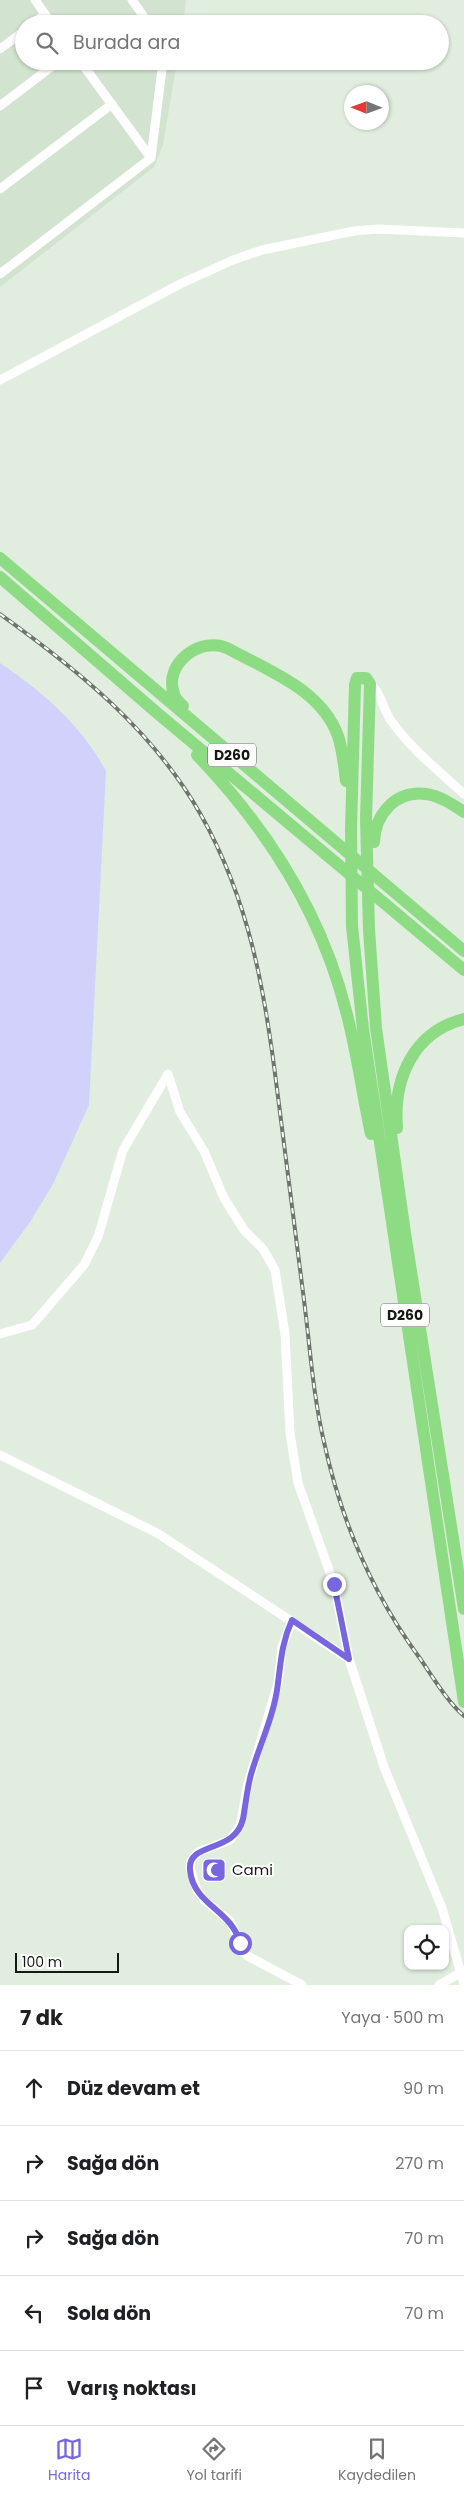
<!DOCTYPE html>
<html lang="tr">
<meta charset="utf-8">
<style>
body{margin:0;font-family:Poppins,sans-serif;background:#f2f2f2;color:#202124}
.controls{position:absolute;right:15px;bottom:15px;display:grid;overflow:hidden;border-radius:10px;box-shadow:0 1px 4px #0004}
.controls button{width:45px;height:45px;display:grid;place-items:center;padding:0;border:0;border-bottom:1px solid #e0e0e0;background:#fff;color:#202124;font:25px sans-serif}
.compass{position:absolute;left:344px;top:85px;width:45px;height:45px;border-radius:50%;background:#fff;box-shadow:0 1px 4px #0004;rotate:271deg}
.scale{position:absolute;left:15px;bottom:12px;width:104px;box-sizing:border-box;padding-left:5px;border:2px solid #161a15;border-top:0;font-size:14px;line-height:18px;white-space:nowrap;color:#161a15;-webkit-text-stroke:4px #fff;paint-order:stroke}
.stop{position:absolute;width:15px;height:15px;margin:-11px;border:4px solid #7866e1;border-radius:50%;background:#fff}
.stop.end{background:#7866e1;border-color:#fff;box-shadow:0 1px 5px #0008}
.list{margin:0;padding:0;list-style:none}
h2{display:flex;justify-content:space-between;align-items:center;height:65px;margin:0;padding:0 20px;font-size:21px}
h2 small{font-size:16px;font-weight:400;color:#757577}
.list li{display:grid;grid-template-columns:32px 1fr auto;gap:15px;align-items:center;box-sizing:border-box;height:75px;padding:0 20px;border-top:1px solid #e0e0e0}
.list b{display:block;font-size:19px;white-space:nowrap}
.list em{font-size:16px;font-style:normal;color:#757577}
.icon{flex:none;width:28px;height:28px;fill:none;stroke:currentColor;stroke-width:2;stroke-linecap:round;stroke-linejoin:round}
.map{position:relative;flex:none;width:464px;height:1985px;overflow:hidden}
.search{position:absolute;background:#fff;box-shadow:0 1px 4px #0004;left:15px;right:15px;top:15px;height:55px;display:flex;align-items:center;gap:12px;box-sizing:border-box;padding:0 18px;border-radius:28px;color:#757577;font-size:19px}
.sheet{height:440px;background:#fff}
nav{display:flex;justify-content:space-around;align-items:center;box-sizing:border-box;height:70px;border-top:1px solid #e0e0e0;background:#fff;font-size:14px;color:#757577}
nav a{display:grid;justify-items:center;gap:2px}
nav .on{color:#7866e1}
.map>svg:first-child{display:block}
</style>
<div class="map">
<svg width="464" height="1985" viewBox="0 0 464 1985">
<rect width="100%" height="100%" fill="#e0eddf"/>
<!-- built -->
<path fill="#d2e4d0" d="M0,0H186L183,24H24V61H177L163,145L154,167L0,287Z"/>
<!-- green -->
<path fill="#d2d1fc" d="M0,663C44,693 80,724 106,771L89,1105L53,1184L30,1222L0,1263Z"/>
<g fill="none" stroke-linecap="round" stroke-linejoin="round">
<!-- minor -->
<path stroke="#fff" stroke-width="9" d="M35,0L52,24
M132,0L149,24
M33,24L45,14
M0,49L24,31
M80,61L151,158
M0,106L59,61
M0,189L112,104
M0,274L151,158L163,61
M0,380L180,284L233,260L262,250L354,231L378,229L464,233
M369,682C382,693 382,709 392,722C412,750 439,771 464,794
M168,1074L180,1112L204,1151L224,1198L244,1230L263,1249L275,1270L285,1334L290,1433L298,1483L334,1584L349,1659L384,1767L442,1908L464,1984
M0,1334L32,1325L84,1265L98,1237L123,1150L168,1074
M0,1455L157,1533L349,1659
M292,1621L282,1647L278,1683L248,1784L240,1826L230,1840L198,1852L191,1861L190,1868L197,1890L205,1901L230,1921L246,1955L302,1985
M439,1985L460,1973"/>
<!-- highway -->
<path stroke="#8ddc84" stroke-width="12" d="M0,558L464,951
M0,577L156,712L464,970
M183,706C180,703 175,699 174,694C163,664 200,636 227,648C267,670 321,689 338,736C343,751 344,766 346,781
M197,755C267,828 321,912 346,1011C357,1051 362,1093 371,1134
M374,842C375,815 395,790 426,794C440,796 452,804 464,812
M397,1128C393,1079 413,1032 464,1019
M464,1609L405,1233L376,1028L369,930L366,819L370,684L366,678H357L355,685L351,829L352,926L363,1029L464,1702"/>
<!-- rail casing -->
<g stroke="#6d756c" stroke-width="4">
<path id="rail" d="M0,614C78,670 153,730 201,815C250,902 265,992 277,1089C286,1160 295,1230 304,1300C310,1347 313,1395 324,1442C341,1520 372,1593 419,1657C433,1677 446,1700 464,1716"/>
</g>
<!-- rail -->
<use href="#rail" stroke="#fff" stroke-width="2" stroke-dasharray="5.5" stroke-linecap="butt"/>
</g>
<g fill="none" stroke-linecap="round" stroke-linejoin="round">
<!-- route -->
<path stroke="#7866e1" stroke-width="6" d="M240,1943C232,1910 193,1905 190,1870C187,1841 235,1854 243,1819C246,1803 247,1787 252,1771C261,1742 275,1712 278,1683C281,1660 282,1642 292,1620L349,1659L334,1584"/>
</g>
<!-- icons -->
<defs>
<g id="mosque-square" transform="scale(1.25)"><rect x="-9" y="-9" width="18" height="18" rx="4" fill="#7866e1" stroke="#fff"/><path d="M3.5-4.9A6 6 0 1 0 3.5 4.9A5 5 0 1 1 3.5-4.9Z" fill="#fff"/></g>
</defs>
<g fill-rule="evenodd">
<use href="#mosque-square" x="214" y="1870"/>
</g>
<g text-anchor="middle" stroke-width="4" stroke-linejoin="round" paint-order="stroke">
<!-- shield labels -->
<g fill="#fff" stroke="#5c5f5b" stroke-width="1">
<rect x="208" y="743.5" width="48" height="23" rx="4"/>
<rect x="381" y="1303.5" width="48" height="23" rx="4"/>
</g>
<g font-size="14" font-weight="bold" fill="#161a15">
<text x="232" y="760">D260</text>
<text x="405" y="1320">D260</text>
</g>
<!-- poi labels -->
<g font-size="15" fill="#161a15" stroke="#fff" text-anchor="start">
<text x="232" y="1875">Cami</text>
</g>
</g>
</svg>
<div class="controls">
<button><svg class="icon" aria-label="locate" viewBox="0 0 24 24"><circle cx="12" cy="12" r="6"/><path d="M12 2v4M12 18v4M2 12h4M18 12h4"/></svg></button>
</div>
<svg class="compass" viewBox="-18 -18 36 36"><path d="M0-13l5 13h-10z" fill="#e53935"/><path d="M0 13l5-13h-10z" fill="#757577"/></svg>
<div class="scale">100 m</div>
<div class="stop" style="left:240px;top:1943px"></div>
<div class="stop end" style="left:334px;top:1584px"></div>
<div class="search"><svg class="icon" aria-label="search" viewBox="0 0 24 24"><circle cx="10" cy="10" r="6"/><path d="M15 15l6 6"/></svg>Burada ara</div>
</div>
<section class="sheet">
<h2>7 dk<small>Yaya · 500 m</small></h2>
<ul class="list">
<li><svg class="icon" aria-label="ahead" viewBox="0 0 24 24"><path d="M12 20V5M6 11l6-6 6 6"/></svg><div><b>Düz devam et</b></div><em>90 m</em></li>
<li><svg class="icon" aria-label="right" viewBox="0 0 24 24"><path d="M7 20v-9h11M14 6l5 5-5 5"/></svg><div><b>Sağa dön</b></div><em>270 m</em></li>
<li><svg class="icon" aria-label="right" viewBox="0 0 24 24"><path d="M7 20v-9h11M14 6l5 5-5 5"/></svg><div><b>Sağa dön</b></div><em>70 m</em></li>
<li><svg class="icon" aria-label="left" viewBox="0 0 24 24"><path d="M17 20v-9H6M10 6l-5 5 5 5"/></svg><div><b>Sola dön</b></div><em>70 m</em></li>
<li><svg class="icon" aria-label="arrive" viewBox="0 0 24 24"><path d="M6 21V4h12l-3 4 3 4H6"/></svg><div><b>Varış noktası</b></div></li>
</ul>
</section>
<nav>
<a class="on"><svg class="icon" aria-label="map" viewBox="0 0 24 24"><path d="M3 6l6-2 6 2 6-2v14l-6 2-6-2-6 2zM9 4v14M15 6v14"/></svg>Harita</a>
<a><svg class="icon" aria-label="directions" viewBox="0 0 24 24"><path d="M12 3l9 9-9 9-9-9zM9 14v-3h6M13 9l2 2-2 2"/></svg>Yol tarifi</a>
<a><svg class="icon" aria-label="saved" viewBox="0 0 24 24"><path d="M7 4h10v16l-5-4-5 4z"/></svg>Kaydedilen</a>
</nav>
